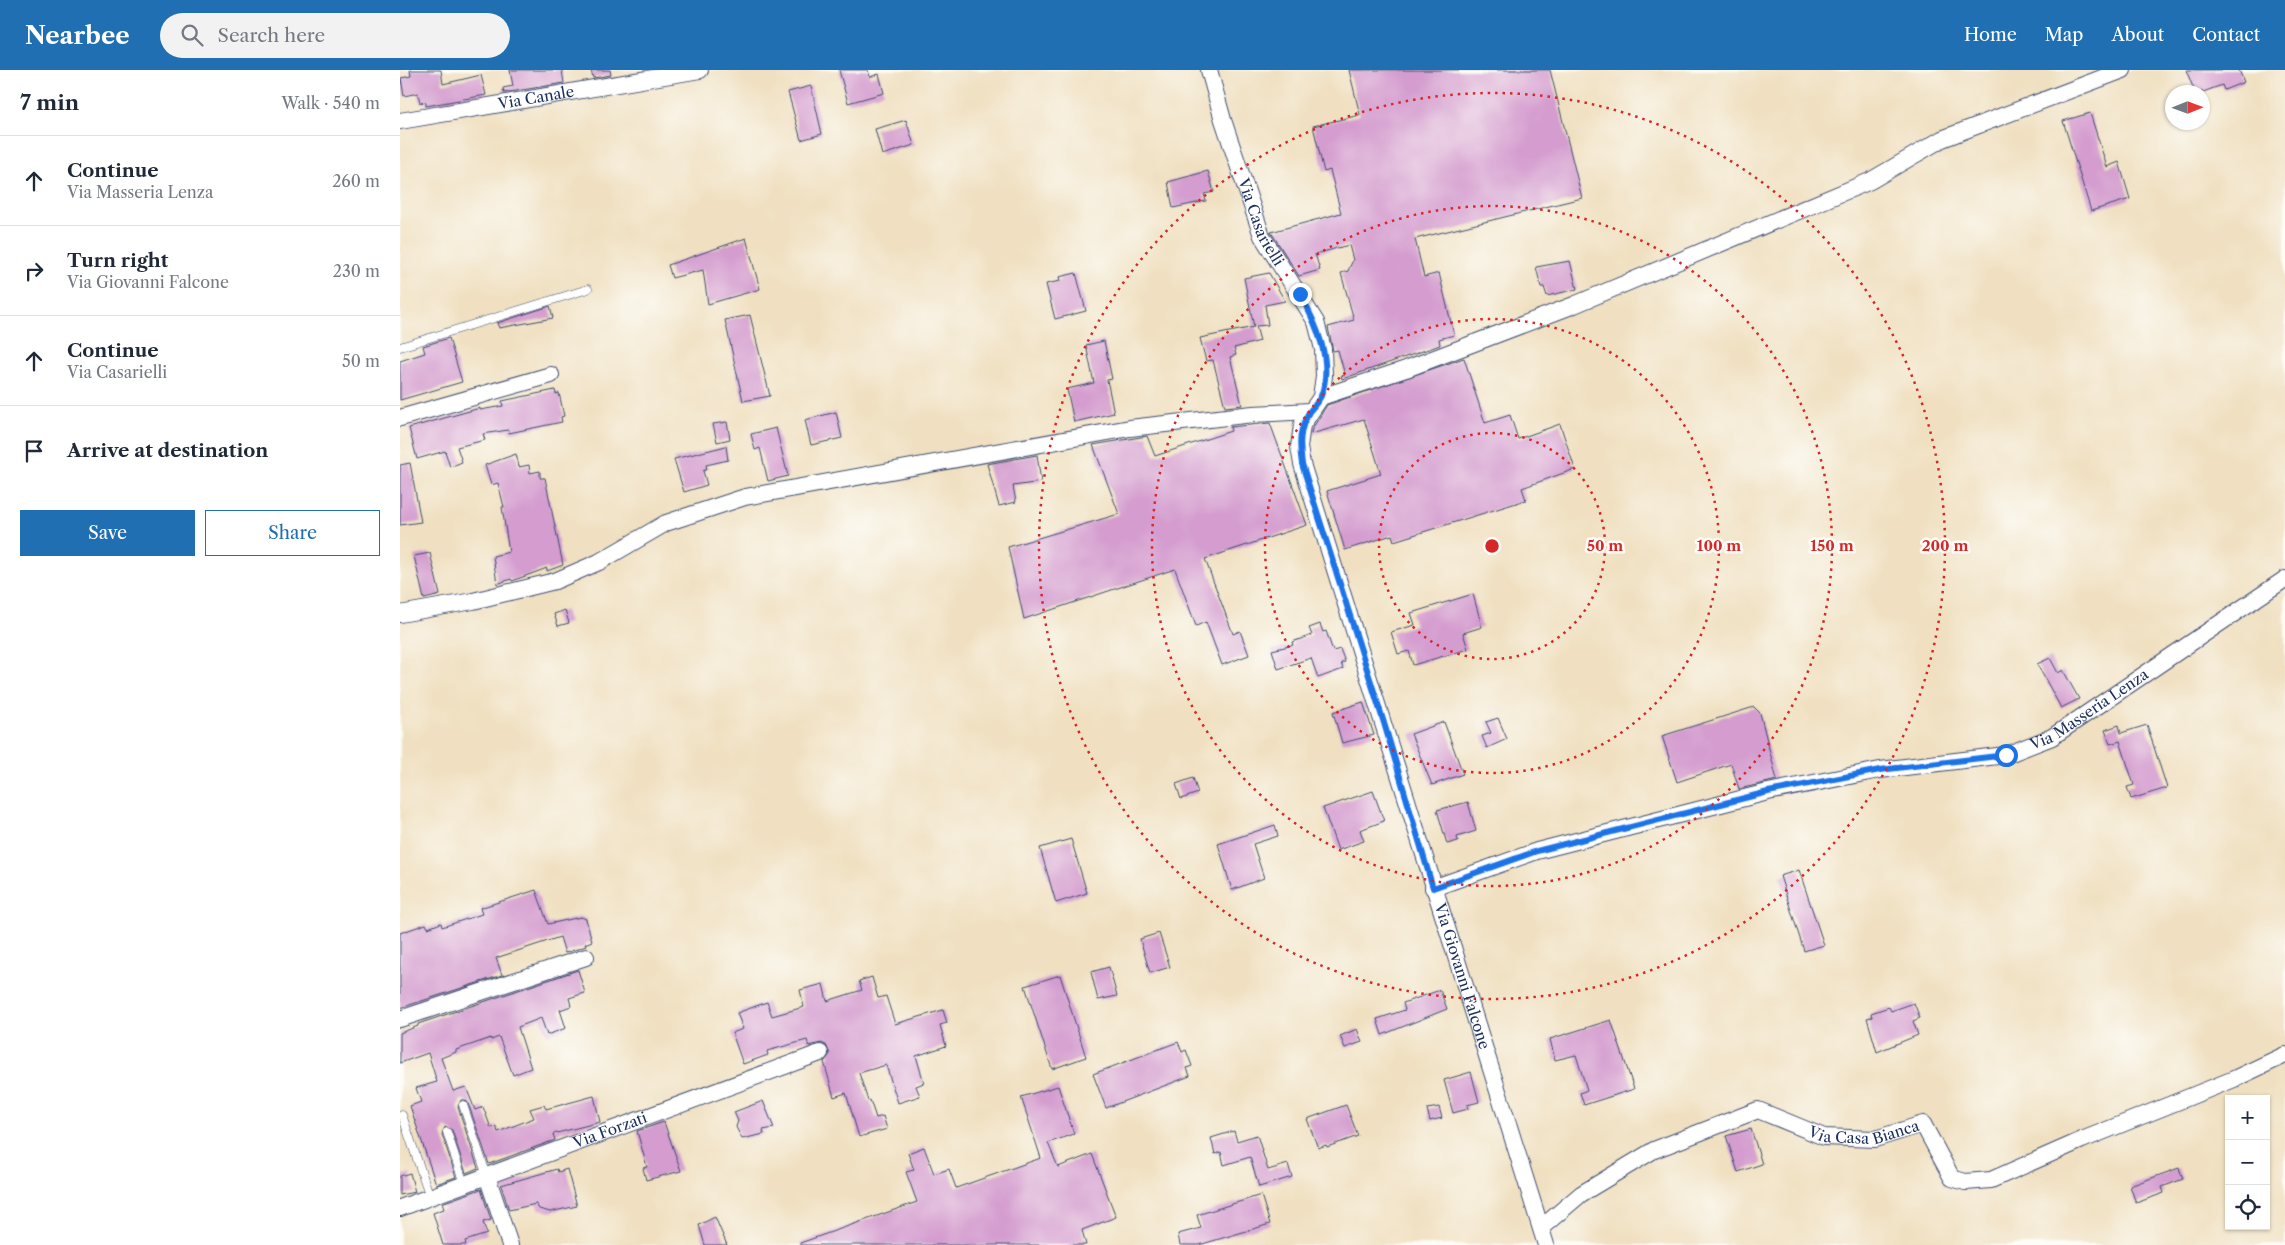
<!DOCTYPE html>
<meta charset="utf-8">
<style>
body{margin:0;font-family:"Libre Caslon Text",serif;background:#f2f2f3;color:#1f2937}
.controls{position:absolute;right:15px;bottom:15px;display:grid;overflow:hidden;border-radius:0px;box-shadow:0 1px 4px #0004}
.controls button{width:45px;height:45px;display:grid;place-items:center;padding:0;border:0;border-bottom:1px solid #e0e1e3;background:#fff;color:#1f2937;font:25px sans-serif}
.compass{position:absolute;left:1765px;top:15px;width:45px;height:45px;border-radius:50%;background:#fff;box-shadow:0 1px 4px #0004;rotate:89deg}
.stop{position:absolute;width:15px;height:15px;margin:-11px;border:4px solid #1a73e8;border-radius:50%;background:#fff}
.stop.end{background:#1a73e8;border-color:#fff;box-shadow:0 1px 5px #0008}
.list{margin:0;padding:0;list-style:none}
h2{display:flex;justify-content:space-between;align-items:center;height:65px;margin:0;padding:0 20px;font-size:21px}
h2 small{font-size:16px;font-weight:400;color:#747a83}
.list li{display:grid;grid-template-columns:32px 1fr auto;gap:15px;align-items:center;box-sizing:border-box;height:90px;padding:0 20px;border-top:1px solid #e0e1e3}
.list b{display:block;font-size:19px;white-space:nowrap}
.list p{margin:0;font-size:16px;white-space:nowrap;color:#747a83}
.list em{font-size:16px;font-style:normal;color:#747a83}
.actions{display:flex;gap:10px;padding:15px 20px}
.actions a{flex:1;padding:11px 0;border:1px solid #1f6fb2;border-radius:0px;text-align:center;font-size:18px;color:#1f6fb2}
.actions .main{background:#1f6fb2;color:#fff}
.icon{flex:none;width:28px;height:28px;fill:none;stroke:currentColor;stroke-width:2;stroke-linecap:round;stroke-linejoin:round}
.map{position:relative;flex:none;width:1885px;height:1175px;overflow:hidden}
header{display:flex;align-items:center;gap:30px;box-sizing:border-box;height:70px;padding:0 25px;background:#1f6fb2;color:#fff}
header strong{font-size:24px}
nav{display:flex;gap:28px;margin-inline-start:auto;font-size:18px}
.search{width:350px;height:45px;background:#f2f2f3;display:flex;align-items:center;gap:12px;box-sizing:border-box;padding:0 18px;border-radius:28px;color:#747a83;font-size:19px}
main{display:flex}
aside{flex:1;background:#fff}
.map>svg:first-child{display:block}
</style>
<header>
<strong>Nearbee</strong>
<div class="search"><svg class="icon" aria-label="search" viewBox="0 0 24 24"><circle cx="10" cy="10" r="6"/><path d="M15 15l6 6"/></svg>Search here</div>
<nav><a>Home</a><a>Map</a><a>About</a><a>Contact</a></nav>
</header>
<main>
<aside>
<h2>7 min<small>Walk · 540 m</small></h2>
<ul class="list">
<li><svg class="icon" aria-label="ahead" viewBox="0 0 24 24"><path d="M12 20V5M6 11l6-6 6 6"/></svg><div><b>Continue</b><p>Via Masseria Lenza</p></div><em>260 m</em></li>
<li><svg class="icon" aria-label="right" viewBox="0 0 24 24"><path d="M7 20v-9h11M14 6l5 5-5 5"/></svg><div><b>Turn right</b><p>Via Giovanni Falcone</p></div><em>230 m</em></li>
<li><svg class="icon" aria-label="ahead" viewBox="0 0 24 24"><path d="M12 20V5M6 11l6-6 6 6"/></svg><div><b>Continue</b><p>Via Casarielli</p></div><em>50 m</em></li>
<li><svg class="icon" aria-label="arrive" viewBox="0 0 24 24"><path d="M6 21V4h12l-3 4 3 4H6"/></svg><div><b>Arrive at destination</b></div></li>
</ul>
<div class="actions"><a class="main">Save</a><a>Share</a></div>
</aside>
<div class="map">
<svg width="1885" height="1175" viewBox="0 0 1885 1175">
<rect width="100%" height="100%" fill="#fdfcf7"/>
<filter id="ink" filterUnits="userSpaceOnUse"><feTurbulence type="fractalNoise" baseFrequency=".02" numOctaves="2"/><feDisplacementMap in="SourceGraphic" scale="10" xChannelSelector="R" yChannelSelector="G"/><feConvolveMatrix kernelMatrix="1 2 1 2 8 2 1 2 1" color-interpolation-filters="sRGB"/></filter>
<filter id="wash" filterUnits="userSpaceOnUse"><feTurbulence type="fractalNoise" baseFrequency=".0096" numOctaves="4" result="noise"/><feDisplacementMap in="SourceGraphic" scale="20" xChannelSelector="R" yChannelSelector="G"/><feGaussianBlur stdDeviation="1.12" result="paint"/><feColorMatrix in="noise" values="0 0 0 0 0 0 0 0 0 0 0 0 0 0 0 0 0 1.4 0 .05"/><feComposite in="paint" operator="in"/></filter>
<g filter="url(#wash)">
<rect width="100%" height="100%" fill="#f0e0c1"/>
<g id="blocks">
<!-- building -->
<path fill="#d49ccf" d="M10,0H41L43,14L81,5L86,25L26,36V32L20,33L18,23L4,26L1,8L11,6Z
M110,0H162L164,13L104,23L103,18L113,16Z
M191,0H210L211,5L193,8Z
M439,0H468L470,7L479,4L484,23L448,33Z
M949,0H1150L1182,128L1015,169L1024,207L1039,203L1054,265L1039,269L1040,275L942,309L941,306L945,305L938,280L933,281L928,257L954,250L941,203L948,201L953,190L949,175L915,184L920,200L899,206L871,162L941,143L930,100L924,102L913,56L960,45Z
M1786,0H1839L1844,12L1824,20L1822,15L1803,22H1795Z
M411,16L422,64L401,70L388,22Z
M1690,43L1707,97L1719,92L1730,129L1691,141L1663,51Z
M506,50L514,75L482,85L475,59Z
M808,101L814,122L804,124L806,131L773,138L768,112Z
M346,168L360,219L308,234L303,200L272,208L268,195Z
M1170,191L1177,219L1147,226L1144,217H1141L1136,197Z
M676,203L686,241L655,249L646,214L660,211L659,207Z
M869,203L885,231L865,235L868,255L856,256L860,271L834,278L836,285L830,287L842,335L825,337L813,290L806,291L800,268L854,257L844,208Z
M150,236L153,248L99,258L97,253Z
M350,245L370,326L343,331L325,250Z
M49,268L62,312L0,330V291L25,283L23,276Z
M704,271L712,309L707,310L714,343L674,352L667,319L694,313L686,275Z
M1064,288L1085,353L1110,345L1118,369L1160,354L1175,399L1122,418L1126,430L994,471L992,465L945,480L927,421L981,404L964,349L911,364L912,359L927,335Z
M155,320L156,324L159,323L164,346L161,347L162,352L109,363L108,360L83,364L85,370L57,377L62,392L50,397L45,381L17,389L9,358L80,338V340L103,336L102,331Z
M436,342L442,368L411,375L405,350Z
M327,352L330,369L317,372L313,354Z
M870,353L907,455L805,489L833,564L840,561L849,585L822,595L806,552L796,556L775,499L624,549L608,477L719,444L693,375L747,366L755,386L831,361L830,357Z
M376,358L388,406L368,411L360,378L355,380L351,364Z
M326,376L328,390L306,395L307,399L303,401L307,415L284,422L274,389Z
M116,384L119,397L129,395L130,403L140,401V408H145L163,495L147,501V498L112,511L111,509L97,514L93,486L109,482L102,437H104L98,413L91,415L85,395Z
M637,385L641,412L613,416L616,432L599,436L587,394Z
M10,393L21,452L0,455V395Z
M30,483L40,525L24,529L14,486Z
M1073,524L1082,557L1063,563L1068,579L1013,595L1009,581L998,584L991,562L1015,555L1011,543Z
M165,540L169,553L158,556L154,544Z
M920,554L923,562L926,561L933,581L940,579L945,592L941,593L943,599L918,608L911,588L878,599L872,580L893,575L892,572L912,565L909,558Z
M1650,588L1658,603L1663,600L1679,629L1661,638L1637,594Z
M963,632L974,665L942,673L933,642Z
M1354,637L1360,643L1377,710L1339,719L1331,694L1277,712L1262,666Z
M1098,648L1107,669L1087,678L1082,666L1091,663L1086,652Z
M1044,652L1063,704L1032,715L1011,664Z
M1719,655L1721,663L1747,655L1767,718L1731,729L1727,717L1734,715L1720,671L1710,674L1705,660Z
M793,708L798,723L781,729L776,714Z
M973,721L984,751L960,760L964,771L938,780L923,738Z
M1068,732L1076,761L1057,767L1058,771L1047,774L1037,740Z
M875,755L878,766L853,774L864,808L832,820L818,774Z
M671,769L687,823L656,833L640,778Z
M1399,800L1424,875L1404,881L1380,806Z
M136,820L148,854L181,847L186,849L192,871L185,874L186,876L165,883L160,867L96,888L102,905L0,938V863L26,854L28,858L41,853L42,857L82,844L80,838Z
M759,863L770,897L750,903L740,869Z
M709,897L717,926L698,930L691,902Z
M178,900L185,923L169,928L171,936L160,940L166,958L147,965L141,948L118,957L131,998L113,1005L99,967L91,970V968L56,980V982L41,988L53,1021L66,1017L75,1040L83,1037L91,1058L96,1056L98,1062L134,1048L130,1039L144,1035L146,1039L194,1026L200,1052L153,1064L155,1070L89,1094L68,1033L65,1030H61L58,1037L78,1098L66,1103L52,1060L45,1057L42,1064L56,1107L36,1114L10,1036L21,1032L16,1018L37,1012L28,983L0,993V963L18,956V954Z
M660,905L686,987L652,999L625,916Z
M472,907L478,928L486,926L495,954L543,940L547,953L540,955L546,976L516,986L524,1013L516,1016L520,1026L498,1033L486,995L459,1003L468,1031L470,1030L476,1048L483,1046L487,1059L459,1067L446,1023L434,1027L424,992L430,984L426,975L421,973L409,976L407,970L367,981L368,985L343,994L332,963L343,959L337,943L367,932L372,946L404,937L400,920L423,914L427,931L462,920L459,911Z
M1040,920L1047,939L982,965L977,949L1005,940L1003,933Z
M1514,933L1520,948L1513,951L1518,965L1477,982L1467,948L1472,947L1471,943L1489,937L1491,941Z
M1211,950L1234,1019L1184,1035L1180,1023L1187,1020L1176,985L1155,990L1150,969Z
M957,959L962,972L945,978L940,966Z
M778,972L782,982L786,980L792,996L787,998L790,1006L706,1038L693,1004Z
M1071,1002L1079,1032L1067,1035L1068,1039L1053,1043L1044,1010Z
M658,1016L674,1064L648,1073L658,1097L692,1084L716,1147L682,1160L686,1175H400V1173L517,1132L506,1102L514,1100L508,1083L524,1077L534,1104L549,1099L556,1118L641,1088L621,1027Z
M363,1031L374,1058L363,1060L364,1064L342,1069L336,1057L338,1051L334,1042Z
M946,1035L958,1066L927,1077L926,1075L918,1078L907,1049Z
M1039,1037L1042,1048L1030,1051L1027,1039Z
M264,1052L281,1101L246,1110L243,1098L247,1097L237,1061Z
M1351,1059L1362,1094L1338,1102L1326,1066Z
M834,1061L837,1071L857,1065L868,1100L888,1094L892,1107L859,1117L850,1087L824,1095L821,1082L815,1084L811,1068Z
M1779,1098L1783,1109L1762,1117L1764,1123L1736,1133L1730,1116Z
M157,1099L158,1102L167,1099L177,1136L150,1142L139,1139L136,1134L109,1140L101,1115Z
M10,1103L15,1122L0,1125V1106Z
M81,1119L91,1150L83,1152L87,1164L65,1171L66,1175H43L33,1143L44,1139L42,1133Z
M861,1125L870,1154L799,1175H780L778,1164L801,1158L797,1145Z
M315,1147L327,1175H305L299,1155Z"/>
</g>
</g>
<g filter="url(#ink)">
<use href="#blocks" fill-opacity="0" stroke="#3b4a6d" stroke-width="1"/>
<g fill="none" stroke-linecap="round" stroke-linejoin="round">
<!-- service casing -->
<g stroke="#3b4a6d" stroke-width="9">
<path id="service" d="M0,277L188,219
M63,1035L87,1106
M2,1045L30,1127
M47,1062L64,1114"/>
</g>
<!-- minor casing -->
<g stroke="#3b4a6d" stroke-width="18">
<g id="minor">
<path id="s1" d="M809,0L823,50L862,166L916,252L923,279L924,306L921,327L902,355L899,377L902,394L1146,1175"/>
<path id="s2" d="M0,51L300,0"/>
<path d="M921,327L1006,299L1174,235L1470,111L1542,69L1723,0"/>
<path d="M0,348L151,305"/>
<path d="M0,544L73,531L155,511L199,492L266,453L345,427L730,358L853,344L910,341"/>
<path id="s3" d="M1033,818L1137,781L1368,722L1480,700L1606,685L1652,667L1885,509"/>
<path d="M0,949L186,887"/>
<path d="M87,1106L110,1175"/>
<path id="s4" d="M0,1138L420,983"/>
<path id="s5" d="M1141,1158L1181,1124L1254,1080L1358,1040L1424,1067L1475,1069L1523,1054L1552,1108L1565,1112L1591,1110L1682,1070L1834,1009L1885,985"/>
</g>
</g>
<!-- service -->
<use href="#service" stroke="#fff" stroke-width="8"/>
<!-- minor -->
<use href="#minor" stroke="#fff" stroke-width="16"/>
</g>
</g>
<g fill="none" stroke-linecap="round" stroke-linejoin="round" filter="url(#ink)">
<!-- route -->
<path stroke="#1a73e8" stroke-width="6" d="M900,224C916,253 934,292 921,326C918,332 913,337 909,342C899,359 899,374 902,394L984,653L1033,818L1137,781L1368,722L1480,700L1606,685"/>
</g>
<!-- distance rings -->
<g fill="none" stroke="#d62828" stroke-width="2.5" stroke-dasharray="2.5 5">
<circle cx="1092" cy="476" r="113"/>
<circle cx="1092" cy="476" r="227"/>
<circle cx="1092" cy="476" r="340"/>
<circle cx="1092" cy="476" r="453"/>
</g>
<g text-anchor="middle" stroke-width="5" stroke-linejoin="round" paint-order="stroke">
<!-- street labels -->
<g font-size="15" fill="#1b2f5e" stroke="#fdfcf7">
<text dy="5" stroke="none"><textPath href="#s2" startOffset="138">Via Canale</textPath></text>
<text dy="5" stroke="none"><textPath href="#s1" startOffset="161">Via Casarielli</textPath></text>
<text dy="5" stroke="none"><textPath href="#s3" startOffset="685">Via Masseria Lenza</textPath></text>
<text dy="5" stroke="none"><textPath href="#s1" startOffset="962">Via Giovanni Falcone</textPath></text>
<text dy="5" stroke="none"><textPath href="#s5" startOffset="361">Via Casa Bianca</textPath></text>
<text dy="5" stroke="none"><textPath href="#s4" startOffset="224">Via Forzati</textPath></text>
</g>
</g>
<circle cx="1092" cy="476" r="8" fill="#d62828" stroke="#fdfcf7" stroke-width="2.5"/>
<g font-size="15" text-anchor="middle" font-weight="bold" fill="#d62828" stroke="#fdfcf7" stroke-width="5" stroke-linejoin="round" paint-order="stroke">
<text x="1205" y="481">50 m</text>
<text x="1319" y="481">100 m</text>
<text x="1432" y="481">150 m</text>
<text x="1545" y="481">200 m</text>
</g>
</svg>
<div class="controls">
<button>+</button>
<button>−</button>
<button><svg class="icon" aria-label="locate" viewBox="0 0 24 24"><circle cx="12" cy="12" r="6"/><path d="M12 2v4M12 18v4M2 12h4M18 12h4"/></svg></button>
</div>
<svg class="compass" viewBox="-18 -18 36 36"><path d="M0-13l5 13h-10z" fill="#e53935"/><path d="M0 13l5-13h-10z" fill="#747a83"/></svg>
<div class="stop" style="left:1606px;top:685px"></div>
<div class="stop end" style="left:900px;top:224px"></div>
</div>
</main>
